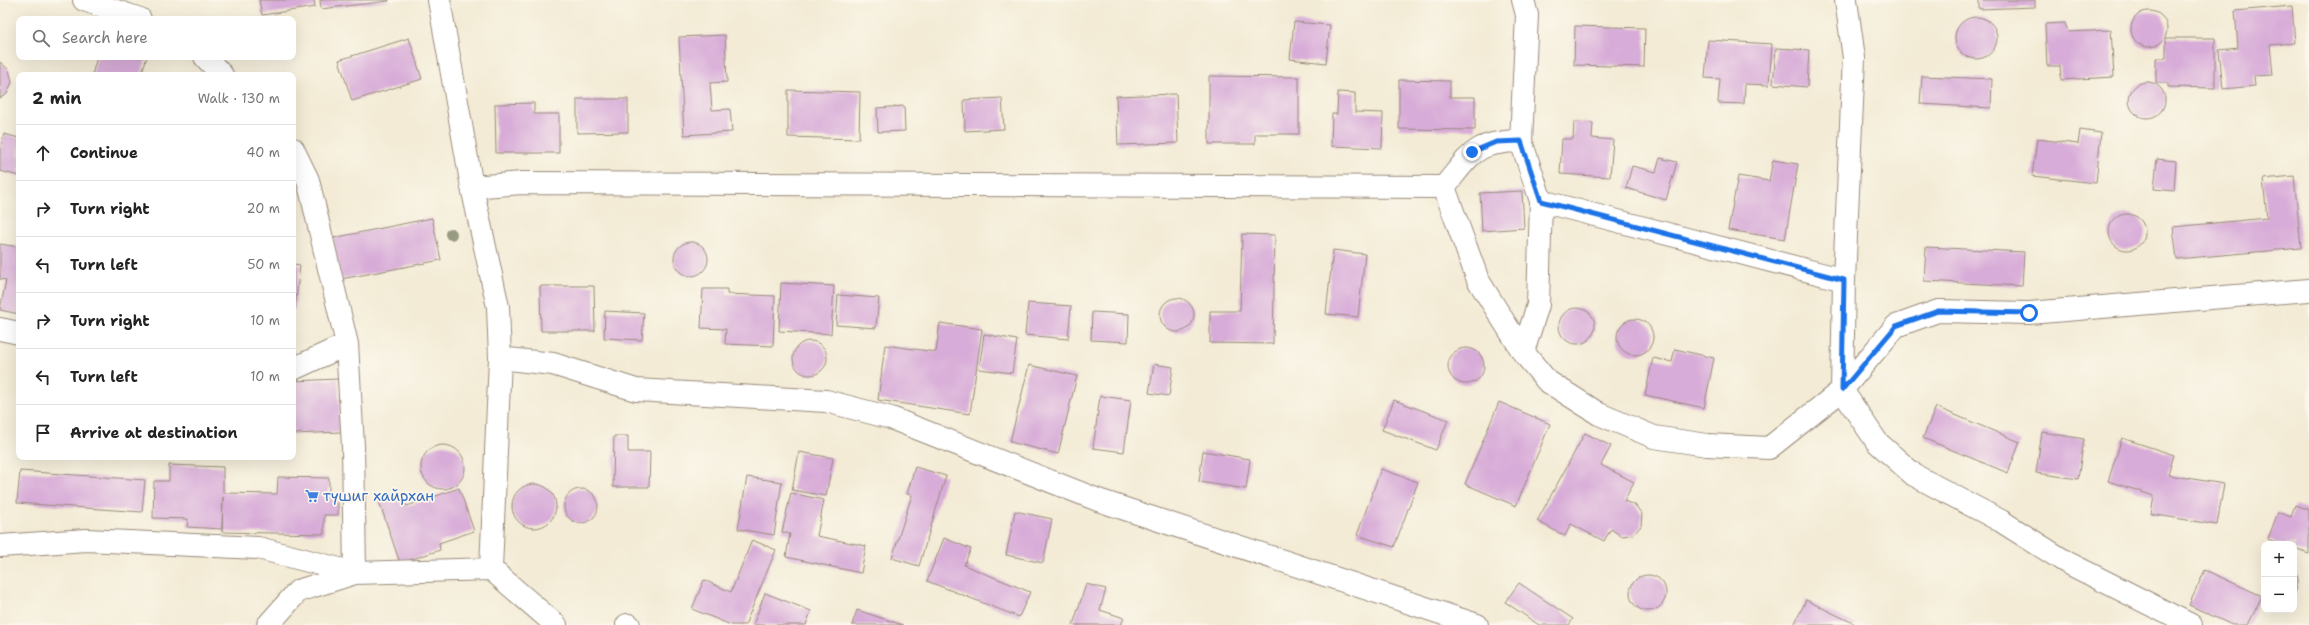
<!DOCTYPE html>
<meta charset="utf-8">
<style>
body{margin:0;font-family:"Shantell Sans",sans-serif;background:#f6f6f6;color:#222}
.controls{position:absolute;right:12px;bottom:12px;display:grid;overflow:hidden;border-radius:8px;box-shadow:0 4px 16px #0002}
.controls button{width:36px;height:36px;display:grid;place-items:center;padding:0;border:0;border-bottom:1px solid #e0e0e0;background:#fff;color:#222;font:20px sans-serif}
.stop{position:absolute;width:12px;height:12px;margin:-9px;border:3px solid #1a73e8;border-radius:50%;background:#fff}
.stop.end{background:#1a73e8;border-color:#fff;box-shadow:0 1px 4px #0008}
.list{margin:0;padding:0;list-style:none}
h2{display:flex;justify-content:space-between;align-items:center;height:52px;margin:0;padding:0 16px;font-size:17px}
h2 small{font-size:13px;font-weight:400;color:#767676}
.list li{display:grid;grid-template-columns:26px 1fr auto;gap:12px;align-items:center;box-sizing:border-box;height:56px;padding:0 16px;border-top:1px solid #e0e0e0}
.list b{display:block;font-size:15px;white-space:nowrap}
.list em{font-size:13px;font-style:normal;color:#767676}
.icon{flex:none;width:22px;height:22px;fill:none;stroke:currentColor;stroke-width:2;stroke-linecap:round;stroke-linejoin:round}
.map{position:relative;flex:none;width:2309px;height:625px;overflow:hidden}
.search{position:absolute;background:#fff;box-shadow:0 4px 16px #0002;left:16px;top:16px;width:280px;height:44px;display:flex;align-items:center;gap:10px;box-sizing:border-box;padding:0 14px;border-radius:8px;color:#767676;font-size:15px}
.panel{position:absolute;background:#fff;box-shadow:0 4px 16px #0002;left:16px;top:72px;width:280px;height:388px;border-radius:8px}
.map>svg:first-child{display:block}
</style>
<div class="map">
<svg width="2309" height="625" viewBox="0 0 2309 625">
<rect width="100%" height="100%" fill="#fbf7ec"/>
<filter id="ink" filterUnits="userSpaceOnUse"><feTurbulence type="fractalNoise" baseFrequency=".025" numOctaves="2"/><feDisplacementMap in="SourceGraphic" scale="8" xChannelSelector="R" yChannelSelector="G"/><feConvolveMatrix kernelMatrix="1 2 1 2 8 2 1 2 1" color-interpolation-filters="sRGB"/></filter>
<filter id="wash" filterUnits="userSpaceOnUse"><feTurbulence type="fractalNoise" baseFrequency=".012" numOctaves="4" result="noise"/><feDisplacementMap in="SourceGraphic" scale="16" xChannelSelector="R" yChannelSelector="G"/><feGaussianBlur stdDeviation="0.9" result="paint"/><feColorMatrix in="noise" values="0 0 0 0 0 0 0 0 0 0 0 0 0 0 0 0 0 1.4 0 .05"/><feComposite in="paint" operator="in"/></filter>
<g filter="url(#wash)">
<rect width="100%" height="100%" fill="#f3ebd5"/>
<g id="blocks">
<!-- building -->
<path fill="#d8acd8" d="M259,0H314L315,7L262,15Z
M320,0H389V1L321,9Z
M1979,0H2035V7L1979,9Z
M2292,6L2295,43L2270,45L2273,75L2254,76L2255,86L2223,89L2219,50L2238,48L2235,11Z
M2131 29a18 18 0 1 1 36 0a18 18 0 1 1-36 0Z
M1955 38a21 21 0 1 1 42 0a21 21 0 1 1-42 0Z
M1294,22L1330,25L1326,63L1290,59Z
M2065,23L2068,32L2111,30L2114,77L2061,80L2060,66H2047L2045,24Z
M1575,26L1645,28L1644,67L1574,65Z
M725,35L727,82L710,83L712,110L730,109L732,132L684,135L679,37Z
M409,38L422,79L352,101L339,60Z
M2166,38H2215V88L2168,87V83H2156V58H2166Z
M1708,40L1772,44L1769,85L1745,84L1744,104L1718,103L1720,79L1705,78Z
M1776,48L1809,50L1807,87L1773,84Z
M97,57H147L141,75H92Z
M0,62L9,70L12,82L7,94L0,98Z
M1209,76L1299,77V134H1255V144H1209Z
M1922,76L1992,79L1991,108L1920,104Z
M1399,80L1450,81V97H1475V130L1399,129Z
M2129 100a18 18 0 1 1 36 0a18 18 0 1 1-36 0Z
M788,90L860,92L859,139L788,137Z
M1338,92L1355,93V112L1383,113L1382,148L1331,146L1332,114H1337Z
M1176,94L1178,143L1118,145L1116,96Z
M1002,98L1004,129L965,131L964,100Z
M577,99H628V132L577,133Z
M534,103V114H559V153H496L495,104Z
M904,106L905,131L878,132L877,108Z
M1574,122L1593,123L1592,138L1613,140L1610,177L1560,174L1562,139H1573Z
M2080,130L2101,133L2096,183L2032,176L2037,139L2078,144Z
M4,134L19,138V176L0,171V150Z
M1660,158L1677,162L1666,200L1626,188L1632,166L1656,172Z
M2157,159L2176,161L2174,191L2154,189Z
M1773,160L1798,164L1785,239L1728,230L1738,176L1769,181Z
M2294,176L2301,248L2177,259L2173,227L2267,218L2263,179Z
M1522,191L1524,228L1482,231L1480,193Z
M2109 232a18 18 0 1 1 36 0a18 18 0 1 1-36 0Z
M432,218L441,260L341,279L333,238Z
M1242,234L1275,235L1273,344L1210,343V311H1240Z
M674 259a17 17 0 1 1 34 0a17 17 0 1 1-34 0Z
M0,244L19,247V314L0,310L6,280L0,279Z
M1926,247L2024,252L2022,286L1924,281Z
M1333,250L1365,254L1358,317L1326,314Z
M293,264L300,265L295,309H293Z
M781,283L834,286L831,334L779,331Z
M540,286H594L595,331H541Z
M703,289H727V294L775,296L773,346L725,344L726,329L701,328Z
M838,295L879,298L876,328L836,325Z
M1160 315a17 17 0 1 1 34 0a17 17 0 1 1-34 0Z
M1028,303L1071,306L1068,339L1025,335Z
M1559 326a18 18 0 1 1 36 0a18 18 0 1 1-36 0Z
M605,311L644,313L642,340L604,338Z
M1092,312L1129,314L1128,342L1091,340Z
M1617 337a18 18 0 1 1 36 0a18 18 0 1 1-36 0Z
M940,323L982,329L970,414L878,400L885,345L936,352Z
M984,334L1017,340L1012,373L979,369Z
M793 358a17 17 0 1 1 34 0a17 17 0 1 1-34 0Z
M1448 366a18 18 0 1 1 36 0a18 18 0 1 1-36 0Z
M1675,349L1714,358L1704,408L1645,395L1653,358L1672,362Z
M1154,364L1173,367L1169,396L1149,393Z
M1029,365L1077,376L1058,454L1010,442Z
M338,379L341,432L293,434V381Z
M1100,396L1131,400L1124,452L1093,448Z
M1394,400L1448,420L1436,450L1382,430Z
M1499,402L1550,424L1516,506L1465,484Z
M1936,407L2020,442L2008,473L1923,438Z
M2042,432L2084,439L2078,479L2036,473Z
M1585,433L1611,446L1601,465L1634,482L1624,501L1635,505L1642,514L1641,526L1633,535L1621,536L1611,529L1604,541L1571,524L1565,536L1537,521Z
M614,436H628V452H650L649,487H613Z
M2122,438L2174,455L2168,475L2224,484L2217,525L2151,514L2154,496L2108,481Z
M421 467a22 22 0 1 1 44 0a22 22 0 1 1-44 0Z
M1203,451L1250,459L1246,489L1199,482Z
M799,452L833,458L826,496L792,490Z
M169,465L223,467V493L277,494L278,477L329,478V495H338V515H324V534L222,532L223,497L222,529L187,527L188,519L153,518L154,481H169Z
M915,467L946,476L919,566L892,558L912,495L907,494Z
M1381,469L1418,482L1394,547L1357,535Z
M20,471L145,480L142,512L17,503Z
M747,477L782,482L774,535L738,529Z
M512 506a22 22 0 1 1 44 0a22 22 0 1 1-44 0Z
M459,488L474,531L439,543L440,550L400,563L379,501L399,494L407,506Z
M564 506a17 17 0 1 1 34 0a17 17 0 1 1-34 0Z
M791,493L824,500L817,536L866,546L861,573L786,557L790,534L782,532Z
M2295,505L2309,510V554L2294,549V544H2280L2268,539L2278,512L2291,517Z
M1015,511L1052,519L1043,563L1006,555Z
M944,538L971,549L964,565L1030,592L1019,617L927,581Z
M752,540L776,550L745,625H731L692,609L704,580L731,592Z
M2205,570L2262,596L2248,625H2232L2189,605Z
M2294,570L2298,578L2294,594Z
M1630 593a18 18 0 1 1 36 0a18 18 0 1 1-36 0Z
M1519,583L1573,619L1569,625H1539L1505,602Z
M1086,584L1106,589L1100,610L1124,618L1121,625H1073Z
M765,593L811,611L806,625H753Z
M1806,600L1857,625H1794Z
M857,610L903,625H852Z"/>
</g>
</g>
<g filter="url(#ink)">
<use href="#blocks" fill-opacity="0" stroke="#978a7a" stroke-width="1"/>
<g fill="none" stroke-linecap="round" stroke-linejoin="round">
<!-- minor casing -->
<g stroke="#978a7a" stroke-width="24">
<path id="minor" d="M84,0L140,19
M439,0L472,187L498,307L500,358L553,364L636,390L826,401L891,418L1098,500L1477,625
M1523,0L1527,15L1521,141L1541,201L1538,305L1523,352
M1846,0L1854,58L1844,280L1842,390L1877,442L1914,475L2001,521L2066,562L2191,625
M205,57L222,75
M472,187L522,183L1444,187L1478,280L1523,352L1547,381L1599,414L1654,437L1707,445L1769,448L1842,390L1896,326L1938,311L2029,313L2309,290
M1444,187C1472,153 1474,142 1521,141
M1541,201L1844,280
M0,329L19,333
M293,369L347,344
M0,546L86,540L258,548L355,573L491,569L556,625
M491,569L500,358
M268,625L298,591L355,573L353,446L347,344L308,180L293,149
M627,625H629"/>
</g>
<!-- minor -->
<use href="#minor" stroke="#fff" stroke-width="22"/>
</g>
<!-- trees -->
<circle fill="#989b82" cx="451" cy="234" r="6"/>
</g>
<g fill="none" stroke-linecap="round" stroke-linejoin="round" filter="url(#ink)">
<!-- route -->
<path stroke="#1a73e8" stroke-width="5" d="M1472,152L1496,142L1521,141L1541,201L1844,280L1842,390L1896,326L1938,311L2029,313"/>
</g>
<!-- icons -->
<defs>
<g id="supermarket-bare" transform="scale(1.08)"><path d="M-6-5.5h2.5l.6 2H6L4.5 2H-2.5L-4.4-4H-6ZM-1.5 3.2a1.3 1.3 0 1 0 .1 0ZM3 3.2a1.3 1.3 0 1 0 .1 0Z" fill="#3f7fe0" stroke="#fbf7ec" stroke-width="2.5" paint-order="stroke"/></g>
</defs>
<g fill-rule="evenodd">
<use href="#supermarket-bare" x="312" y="496"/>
</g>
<g text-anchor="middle" stroke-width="3.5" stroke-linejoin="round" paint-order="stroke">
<!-- shop labels -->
<g font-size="15" fill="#366cbe" stroke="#fbf7ec" text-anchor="start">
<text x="323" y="501">түшиг хайрхан</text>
</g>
</g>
</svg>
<div class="controls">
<button>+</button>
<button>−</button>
</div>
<div class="stop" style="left:2029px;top:313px"></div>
<div class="stop end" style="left:1472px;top:152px"></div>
<div class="search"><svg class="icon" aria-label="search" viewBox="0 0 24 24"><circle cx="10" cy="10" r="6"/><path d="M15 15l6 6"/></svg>Search here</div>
<section class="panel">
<h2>2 min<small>Walk · 130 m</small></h2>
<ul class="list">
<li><svg class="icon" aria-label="ahead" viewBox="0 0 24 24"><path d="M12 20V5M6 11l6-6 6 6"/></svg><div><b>Continue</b></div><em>40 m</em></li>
<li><svg class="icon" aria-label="right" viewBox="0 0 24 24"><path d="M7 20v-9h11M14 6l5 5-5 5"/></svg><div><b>Turn right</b></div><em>20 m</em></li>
<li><svg class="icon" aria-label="left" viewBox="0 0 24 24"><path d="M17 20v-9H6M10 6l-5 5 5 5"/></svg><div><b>Turn left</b></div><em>50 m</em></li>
<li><svg class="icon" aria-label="right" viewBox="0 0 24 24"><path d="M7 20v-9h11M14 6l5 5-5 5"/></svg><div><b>Turn right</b></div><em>10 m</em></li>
<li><svg class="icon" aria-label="left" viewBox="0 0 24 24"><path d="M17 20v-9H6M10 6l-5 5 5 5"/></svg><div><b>Turn left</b></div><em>10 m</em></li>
<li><svg class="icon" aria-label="arrive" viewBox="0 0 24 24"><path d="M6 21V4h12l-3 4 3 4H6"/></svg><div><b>Arrive at destination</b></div></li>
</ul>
</section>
</div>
